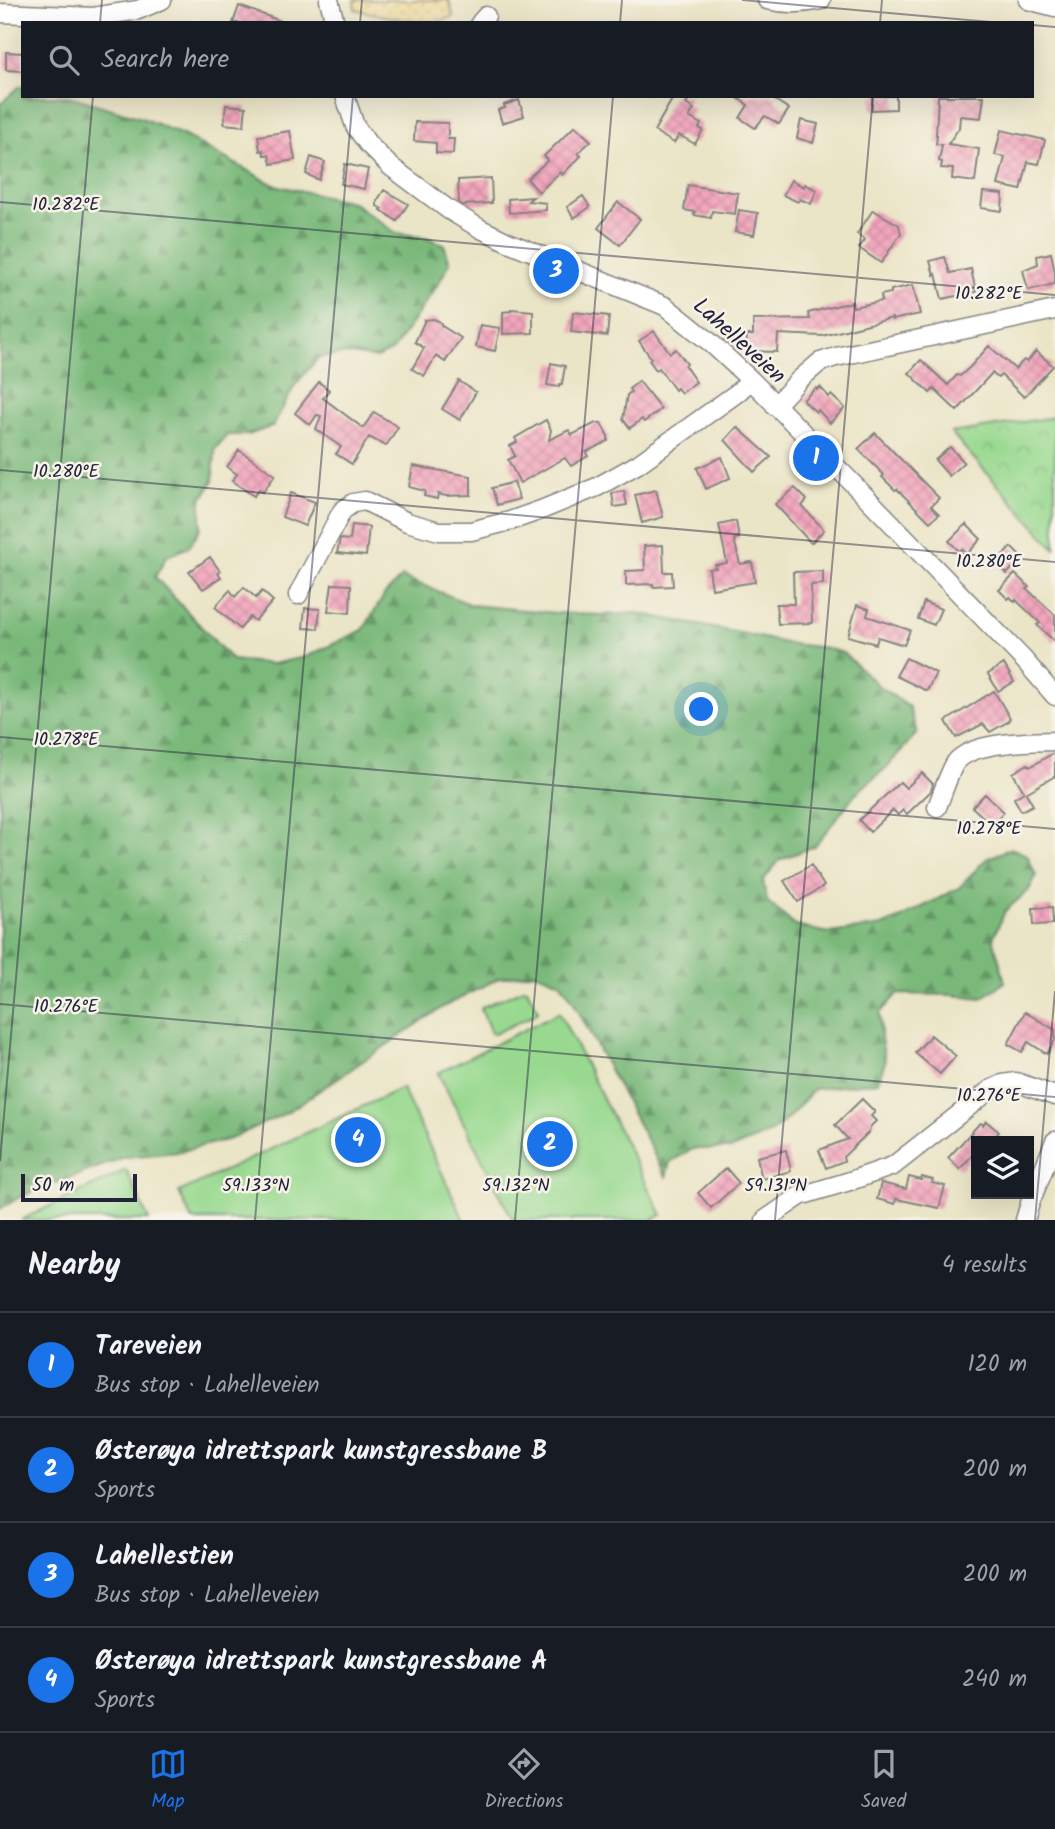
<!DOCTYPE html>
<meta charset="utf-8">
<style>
body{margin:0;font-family:Kalam,sans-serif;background:#20242c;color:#f1f3f6}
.controls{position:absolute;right:21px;bottom:21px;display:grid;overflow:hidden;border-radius:0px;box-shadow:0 7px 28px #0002}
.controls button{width:63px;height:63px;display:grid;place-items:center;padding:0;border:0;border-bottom:2px solid #363941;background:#171b24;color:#f1f3f6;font:35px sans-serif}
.scale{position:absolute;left:21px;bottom:18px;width:116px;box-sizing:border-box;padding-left:7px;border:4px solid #22223b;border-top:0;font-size:19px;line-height:24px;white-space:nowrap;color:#22223b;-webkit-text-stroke:5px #f7f3e8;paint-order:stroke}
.you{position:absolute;left:702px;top:710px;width:24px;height:24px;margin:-18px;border:5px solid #fff;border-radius:50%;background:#1a73e8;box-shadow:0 0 0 10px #1a73e833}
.badge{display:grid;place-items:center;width:46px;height:46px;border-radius:50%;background:#1a73e8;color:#fff;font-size:23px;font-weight:700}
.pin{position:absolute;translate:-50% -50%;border:4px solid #fff;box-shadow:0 2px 7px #0006}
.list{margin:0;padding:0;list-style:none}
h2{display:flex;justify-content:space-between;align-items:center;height:91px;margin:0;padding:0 28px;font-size:30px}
h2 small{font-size:23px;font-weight:400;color:#9ea1a6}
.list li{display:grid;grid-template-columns:46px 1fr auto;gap:21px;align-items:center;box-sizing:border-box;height:105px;padding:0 28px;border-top:2px solid #363941}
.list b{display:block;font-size:26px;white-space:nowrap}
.list p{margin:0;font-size:23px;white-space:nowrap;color:#9ea1a6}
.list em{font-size:23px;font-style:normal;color:#9ea1a6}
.icon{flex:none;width:38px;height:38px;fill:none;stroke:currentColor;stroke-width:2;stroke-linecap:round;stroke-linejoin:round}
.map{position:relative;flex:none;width:1055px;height:1220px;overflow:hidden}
.search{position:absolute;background:#171b24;box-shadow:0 7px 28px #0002;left:21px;right:21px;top:21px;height:77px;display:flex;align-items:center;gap:18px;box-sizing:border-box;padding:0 24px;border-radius:0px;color:#9ea1a6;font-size:26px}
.sheet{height:511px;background:#171b24}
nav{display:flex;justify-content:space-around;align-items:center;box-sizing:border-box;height:98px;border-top:2px solid #363941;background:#171b24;font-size:19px;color:#9ea1a6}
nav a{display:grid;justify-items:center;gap:4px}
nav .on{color:#1a73e8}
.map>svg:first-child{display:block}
</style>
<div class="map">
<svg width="1055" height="1220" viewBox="0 0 1055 1220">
<defs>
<pattern id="forest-firs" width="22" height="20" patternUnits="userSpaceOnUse" patternTransform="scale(1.75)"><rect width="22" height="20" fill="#7ab97a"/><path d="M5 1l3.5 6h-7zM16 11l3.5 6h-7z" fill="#649665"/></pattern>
<pattern id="sand-dots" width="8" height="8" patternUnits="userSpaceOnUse" patternTransform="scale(1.75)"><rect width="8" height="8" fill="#eeda9e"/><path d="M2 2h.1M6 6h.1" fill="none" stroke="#ccbb89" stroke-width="1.8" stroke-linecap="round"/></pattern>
<pattern id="park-crowns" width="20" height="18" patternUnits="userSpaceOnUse" patternTransform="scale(1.75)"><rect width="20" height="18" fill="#98d98f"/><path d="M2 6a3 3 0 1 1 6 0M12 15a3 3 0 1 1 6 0" fill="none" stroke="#83ba7c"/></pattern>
<pattern id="building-cross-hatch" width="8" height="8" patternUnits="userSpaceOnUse" patternTransform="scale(1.75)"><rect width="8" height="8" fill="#f2a5bc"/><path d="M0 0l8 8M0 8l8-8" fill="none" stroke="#cf8ea2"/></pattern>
</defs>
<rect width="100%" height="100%" fill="#f7f3e8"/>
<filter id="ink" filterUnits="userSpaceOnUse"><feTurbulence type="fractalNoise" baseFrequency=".0143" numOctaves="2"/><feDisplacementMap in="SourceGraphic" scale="14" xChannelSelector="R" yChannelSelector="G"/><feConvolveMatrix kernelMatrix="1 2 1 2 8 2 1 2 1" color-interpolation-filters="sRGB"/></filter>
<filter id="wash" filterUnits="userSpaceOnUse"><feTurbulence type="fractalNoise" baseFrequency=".00686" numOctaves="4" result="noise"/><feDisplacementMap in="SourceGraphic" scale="28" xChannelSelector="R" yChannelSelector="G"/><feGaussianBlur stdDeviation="1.57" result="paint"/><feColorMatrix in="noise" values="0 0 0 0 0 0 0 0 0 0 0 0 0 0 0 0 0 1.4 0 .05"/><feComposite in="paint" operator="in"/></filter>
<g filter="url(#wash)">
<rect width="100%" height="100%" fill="#ebe5c7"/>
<!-- grass -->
<path fill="#98d98f" stroke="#5d7e65" stroke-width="2" d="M525,988L527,989L538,1010L537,1013L494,1034L491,1033L481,1009L482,1007Z
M559,1012L662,1215L652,1220H513L438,1073Z
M402,1088L464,1220H192L179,1192Z
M126,1170L149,1220H21Z"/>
<!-- forest -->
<path fill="url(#forest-firs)" stroke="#4e6e5a" stroke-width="2" d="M20,86H23V96H69L142,118L183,135L274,185L352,202L396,233L425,237L444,244L450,263L438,284L393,350L377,358L350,354L319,357L295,385L273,426L248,435H227L215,449L213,481L201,501V527L189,547L167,556L155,577L232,660L273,664L308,656L363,630L385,594L402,577L472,605L556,613L602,615L637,613L745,634L785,643L826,648L843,653L880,687L909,707L917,733L885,769L857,792L815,846L779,860L763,881L767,901L795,926L829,933L882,926L901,918L959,888L986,859L1011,848L1027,855L1036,876L1029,890L1005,911L993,938L1005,982L982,998L953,995L897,994L880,1013L881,1038L885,1062L878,1082L814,1089L792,1114L772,1132L731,1149H693L670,1162L666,1177L572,999L560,982L535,972L499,978L443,1007L286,1113L230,1139L178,1152L125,1157L22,1196L0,1209V104Z"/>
<!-- sand -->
<path fill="url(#sand-dots)" stroke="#887e6c" stroke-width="2" d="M354,0H449L453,16C432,29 378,15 355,9Z"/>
<!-- park -->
<path fill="url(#park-crowns)" stroke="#5d7e65" stroke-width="2" d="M1055,417V549L951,433Z"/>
<g id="blocks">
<!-- building -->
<path fill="url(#building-cross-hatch)" d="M239,6L281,21V23H233Z
M6,52L23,53V71L6,70Z
M674,96H691L686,104L694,109L689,117L701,124L699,128L703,130L695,144L679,135L674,143L654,131Z
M735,96H778L775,100L789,109L779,124L765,116L755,128L740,118L748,105Z
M872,96H896V109L872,110Z
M938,96H984L981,118L960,116L959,128L948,144L979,149L975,182L952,179L953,169L941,168L942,162L939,161L942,145L936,144L937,135H936Z
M519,100L524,116L502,123L498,110L505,108L504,105Z
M226,105L246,107L244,126L224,124Z
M801,120L818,124L813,143L797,138Z
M415,122L448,123V139H454L453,154L436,153V143L414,141Z
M575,126L591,141L578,153L581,156L562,175L560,172L539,192L527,179L548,160L544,156Z
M1001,130L1045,140L1039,164L1028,162L1021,190L998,185L1005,157L995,155Z
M290,131L295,160L271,164L269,155H264L263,150L260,151L258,136Z
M311,157L325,162L319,180L306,174Z
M345,164L368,169L364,189L341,184Z
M491,178L492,203L462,205L459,203L458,180Z
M791,180L804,187L805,184L817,190L811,204L800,199L798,202L783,195Z
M688,185L738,193L735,214L712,211L711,218L694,215L695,212L684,210Z
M384,190L408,204L397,221L381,210L382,209L377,206V201Z
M983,192L1003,194L1002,211L981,208Z
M583,196L590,207L574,218L567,207Z
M533,197L528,201L546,203V210L509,213L508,199Z
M618,202L640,219L620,245L598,228Z
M739,210L758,213L754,235L735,232Z
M873,210L899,225L901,233L881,263L859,248L865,240L857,234Z
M1051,253L1055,272V284L1028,290L1023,270L1038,264L1037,256Z
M945,257L950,273L971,269L976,292L942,299L936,274L934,275L930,261Z
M913,285L920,314L892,320V318L822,336L778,334L777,352L746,351L747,335H753V320L810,319L808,313L852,302L853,307L882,301L881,295L891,293V290Z
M511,309L533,311V333L503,334V312L511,311Z
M573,312L609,316L607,336L571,332Z
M433,319L439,321L442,326L461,338L445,362L436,356L424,376L412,369L424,348L415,342L425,320Z
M480,325L500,328L495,351L476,347Z
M654,331L670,353L676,349L687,364L685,366L696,382L681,393L677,388L675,390L659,368L656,370L649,360L651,358L639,341Z
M989,346L1015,369L1024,360L1027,362L1036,351L1053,366L1024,397L1001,375L998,378L992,373L957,411L934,389L930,393L909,373L921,360L948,385L957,375L960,376L970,367Z
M551,363L565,366L562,384H560L559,387L547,385Z
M459,381L476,392L460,420L442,409Z
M639,381L661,409L644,422L642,419L630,428L623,419L627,395L631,392L629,389Z
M319,382L329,390L323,398L363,428L374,412L398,427L386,446L369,437L352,464L336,454L341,447L316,429L321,416L317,415L310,425L295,413Z
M820,387L829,397L831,395L845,408L830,423L818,410L816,412L803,400L816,388L817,390Z
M546,420L551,430L549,440L569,430L572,435L596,423H601L608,436V441L586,452L588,456L571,466L565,458L520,483L508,460L515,456L510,446L517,442L515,438Z
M737,427L771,457L754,472L725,440Z
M875,433L939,498L931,506L939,514L930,522L897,489L895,490L882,477L884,475L858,449Z
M950,447L964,462L949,476L935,460Z
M239,450L275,475L263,492L259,489L254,496L232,481L237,474L227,467Z
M722,457L730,478L706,489L697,468Z
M413,466L471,476V495L446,496L438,494L437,499L424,496L425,491L409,487Z
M514,482L519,499L497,505L492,488Z
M795,488L807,500L802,506L824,530L811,543L775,504Z
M656,490L663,517L642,523L635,495Z
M624,491L627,505L614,507L612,493Z
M291,493L315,502L305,526L282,517Z
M736,521L739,538L734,539L740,564L752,562L755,582L712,589L709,569L716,568L715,565L727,563L719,525Z
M966,524L981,539L967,554L962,549L959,551L949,541Z
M352,525L369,527L366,556L337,553L340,539L350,540Z
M663,545L664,572H672L673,586L653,587V584L626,585V571L645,570L644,546Z
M1011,547L1022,558L1007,574L996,563Z
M210,557L220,571L218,573L221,577L203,589L189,572Z
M823,571V584L811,585L812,623L778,624L776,604H794L793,572Z
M1015,574L1029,587L1027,589L1055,615V642L1037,625L1040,623L1016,600L1015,602L1010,597L1008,599L999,590Z
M332,584L351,585L350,613L328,611Z
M244,587L256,598L262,591L273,601L255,621L250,617L240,629L215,607L230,590L235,597Z
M924,602L941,609L934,625L918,619Z
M857,605L869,609L867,616L910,630L904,645L878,637L876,644L848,636Z
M305,608L320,609L318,629L303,628Z
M906,658L936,673L927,691L896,676Z
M1004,664L1014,682L998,691L988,674Z
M994,691L1010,718L1008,720L1009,721L990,732L983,724L956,738L946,721Z
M1055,752V776L1026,793L1033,805L1021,811L1014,798L1024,792L1013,773L1028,764L1030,767Z
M922,773L933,784L931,791L907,814L903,810L898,815L893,810L870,832L859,820L900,782L906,788Z
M985,794L1004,812L992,825L972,807Z
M811,865L824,886L798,902L784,881Z
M1052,907L1053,924L1034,925L1033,908Z
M1025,1012L1055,1030V1040L1047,1054L1028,1042L1022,1052L1008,1044Z
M931,1035L956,1056L940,1074L915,1053Z
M862,1099L875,1112L871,1116L876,1121L870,1127L869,1132L843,1157L844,1161L826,1168L819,1150L848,1139L835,1125Z
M986,1121L999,1132L991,1141H976V1151L960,1169L948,1158L978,1125L981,1123L983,1125Z
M786,1150L791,1171L762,1179L757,1157Z
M726,1168L739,1183L711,1208L698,1193Z
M909,1177L921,1180L922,1177L933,1180L932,1183L945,1186L939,1208L896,1199L895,1204L877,1199L881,1183L906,1189Z"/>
</g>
</g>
<g filter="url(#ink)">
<use href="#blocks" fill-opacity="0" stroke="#868481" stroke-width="2"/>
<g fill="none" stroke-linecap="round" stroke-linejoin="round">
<!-- minor casing -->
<g stroke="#868481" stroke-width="21">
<path id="minor" d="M329,0L335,23
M767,0C784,4 804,4 821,0
M1028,0L1055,7
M0,13L93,17L138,10L162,0
M480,23L486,16
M345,96L355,126L368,144L390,166L449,210L481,229L508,242L665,306L711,343L751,380L869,500L1024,660L1055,696
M775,406L799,380L820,362L836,357L1055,310
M298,595L342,511L353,503L365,501L407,522L439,531H471L510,521L541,510L597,487L638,464L737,393L751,380
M937,807C941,798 951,767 956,762C973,741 1030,742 1055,741
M765,1220L800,1196L850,1181L893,1166L990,1090L1003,1084L1016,1082L1055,1096
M1025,1220L1031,1200L1055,1141"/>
</g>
<!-- minor -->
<use href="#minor" stroke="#fff" stroke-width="18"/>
</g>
</g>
<!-- ticks -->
<path fill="none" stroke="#22223b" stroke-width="2" stroke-opacity="0.45" d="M742,0L1002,23M100,23L102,0M360,23L362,0M620,23L622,0M880,23L882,0M1032,25L1055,27M0,202L1055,295M0,470L1055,562M0,737L1055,829M0,1004L1055,1097M0,1161L93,96M255,1220L353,96M515,1220L613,96M775,1220L873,96M1035,1220L1055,991"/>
<g text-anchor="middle" stroke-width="5" stroke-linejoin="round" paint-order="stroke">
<!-- street labels -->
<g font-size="23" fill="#22223b" stroke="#f7f3e8">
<text transform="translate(740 340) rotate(42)" y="8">Lahelleveien</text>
</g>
</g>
<g font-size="18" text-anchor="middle" fill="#22223b" stroke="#f7f3e8" stroke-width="5" stroke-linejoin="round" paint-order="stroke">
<text x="66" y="210">10.282°E</text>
<text x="989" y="299">10.282°E</text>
<text x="66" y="477">10.280°E</text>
<text x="989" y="567">10.280°E</text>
<text x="66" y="745">10.278°E</text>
<text x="989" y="834">10.278°E</text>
<text x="66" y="1012">10.276°E</text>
<text x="989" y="1101">10.276°E</text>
<text x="256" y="1191">59.133°N</text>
<text x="516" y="1191">59.132°N</text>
<text x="776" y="1191">59.131°N</text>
</g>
</svg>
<div class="controls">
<button><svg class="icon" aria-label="layers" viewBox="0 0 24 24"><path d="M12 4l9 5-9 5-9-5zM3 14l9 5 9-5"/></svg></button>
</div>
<div class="scale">50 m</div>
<div class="you"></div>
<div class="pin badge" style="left:816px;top:458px">1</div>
<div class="pin badge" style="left:550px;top:1144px">2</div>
<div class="pin badge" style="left:556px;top:271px">3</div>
<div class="pin badge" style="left:358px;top:1140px">4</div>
<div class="search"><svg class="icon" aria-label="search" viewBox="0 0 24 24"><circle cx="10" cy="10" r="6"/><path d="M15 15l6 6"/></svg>Search here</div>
</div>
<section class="sheet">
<h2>Nearby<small>4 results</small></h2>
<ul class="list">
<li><span class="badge">1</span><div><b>Tareveien</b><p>Bus stop · Lahelleveien</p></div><em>120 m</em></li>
<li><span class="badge">2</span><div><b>Østerøya idrettspark kunstgressbane B</b><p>Sports</p></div><em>200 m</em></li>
<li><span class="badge">3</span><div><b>Lahellestien</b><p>Bus stop · Lahelleveien</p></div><em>200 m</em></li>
<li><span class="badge">4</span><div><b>Østerøya idrettspark kunstgressbane A</b><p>Sports</p></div><em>240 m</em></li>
</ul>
</section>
<nav>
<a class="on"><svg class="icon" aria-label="map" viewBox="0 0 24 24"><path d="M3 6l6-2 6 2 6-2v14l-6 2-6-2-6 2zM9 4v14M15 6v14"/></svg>Map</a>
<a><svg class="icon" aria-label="directions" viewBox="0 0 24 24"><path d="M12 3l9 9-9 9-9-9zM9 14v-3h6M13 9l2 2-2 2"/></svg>Directions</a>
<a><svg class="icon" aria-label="saved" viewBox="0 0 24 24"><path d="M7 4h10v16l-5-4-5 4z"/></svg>Saved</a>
</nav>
